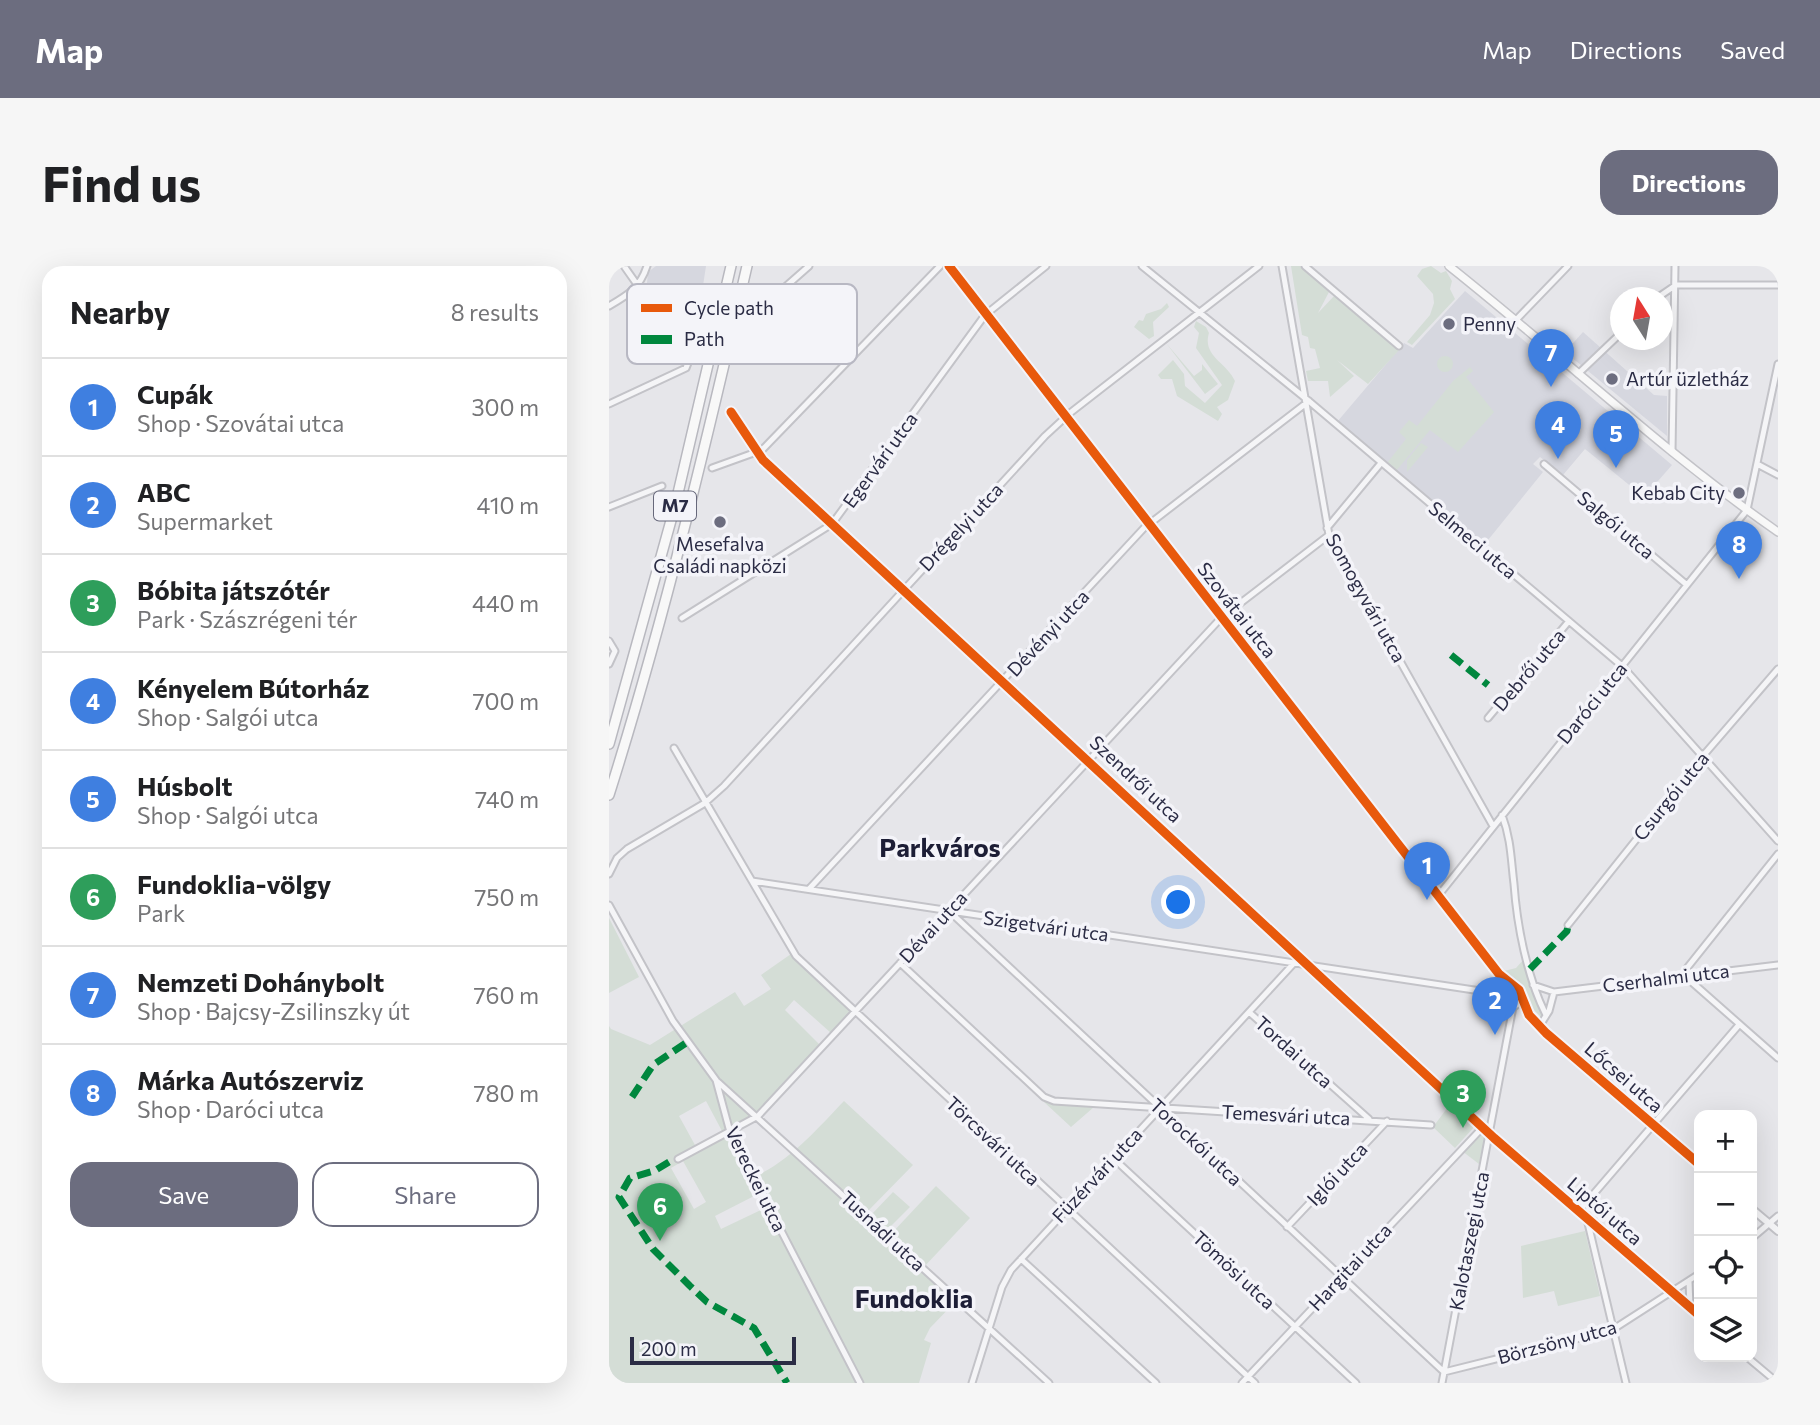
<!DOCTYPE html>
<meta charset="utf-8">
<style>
body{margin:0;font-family:Commissioner,sans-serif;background:#f6f6f6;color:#202124}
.controls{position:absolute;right:21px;bottom:21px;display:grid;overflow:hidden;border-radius:14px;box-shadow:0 7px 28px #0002}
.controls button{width:63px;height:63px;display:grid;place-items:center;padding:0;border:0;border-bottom:2px solid #e0e0e0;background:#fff;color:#202124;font:35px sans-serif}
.compass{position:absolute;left:1001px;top:21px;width:63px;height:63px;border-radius:50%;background:#fff;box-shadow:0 7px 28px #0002;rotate:349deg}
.scale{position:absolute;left:21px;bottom:18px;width:166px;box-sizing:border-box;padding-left:7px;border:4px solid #2b2c45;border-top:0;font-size:19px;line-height:24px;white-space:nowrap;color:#2b2c45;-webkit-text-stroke:5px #f4f4f9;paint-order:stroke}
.you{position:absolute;left:570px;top:637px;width:24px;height:24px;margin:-18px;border:5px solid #fff;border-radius:50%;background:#1a73e8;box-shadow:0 0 0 10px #1a73e833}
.badge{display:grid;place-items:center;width:46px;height:46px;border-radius:50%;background:#6c6d7f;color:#fff;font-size:23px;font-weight:700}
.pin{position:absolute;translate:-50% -58px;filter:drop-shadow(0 2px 4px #0008)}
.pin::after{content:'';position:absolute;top:37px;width:24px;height:21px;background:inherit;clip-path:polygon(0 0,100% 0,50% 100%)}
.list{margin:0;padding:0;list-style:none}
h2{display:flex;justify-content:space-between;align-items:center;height:91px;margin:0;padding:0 28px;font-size:30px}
h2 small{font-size:23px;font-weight:400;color:#757577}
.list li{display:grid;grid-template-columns:46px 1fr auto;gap:21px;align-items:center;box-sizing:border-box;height:98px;padding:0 28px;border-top:2px solid #e0e0e0}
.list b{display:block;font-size:26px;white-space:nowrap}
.list p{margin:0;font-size:23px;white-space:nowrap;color:#757577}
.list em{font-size:23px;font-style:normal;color:#757577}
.actions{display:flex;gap:14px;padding:21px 28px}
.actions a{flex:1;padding:16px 0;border:2px solid #6c6d7f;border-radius:21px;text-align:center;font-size:24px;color:#6c6d7f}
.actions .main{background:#6c6d7f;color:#fff}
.icon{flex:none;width:38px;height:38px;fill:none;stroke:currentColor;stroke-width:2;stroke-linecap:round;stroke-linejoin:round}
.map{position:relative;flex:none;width:1169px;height:1117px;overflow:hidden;border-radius:21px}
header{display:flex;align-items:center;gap:42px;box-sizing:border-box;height:98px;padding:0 35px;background:#6c6d7f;color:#fff}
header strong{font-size:33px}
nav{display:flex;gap:38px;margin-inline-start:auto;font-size:24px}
.intro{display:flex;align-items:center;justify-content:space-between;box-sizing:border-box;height:168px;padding:0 42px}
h1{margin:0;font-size:49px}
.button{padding:18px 32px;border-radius:21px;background:#6c6d7f;color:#fff;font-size:24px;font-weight:700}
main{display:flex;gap:42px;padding:0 42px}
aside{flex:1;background:#fff;border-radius:21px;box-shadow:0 7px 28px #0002}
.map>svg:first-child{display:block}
</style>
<header>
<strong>Map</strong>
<nav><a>Map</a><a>Directions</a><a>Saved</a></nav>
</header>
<div class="intro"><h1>Find us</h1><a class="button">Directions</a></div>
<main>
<aside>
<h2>Nearby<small>8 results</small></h2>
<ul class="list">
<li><span class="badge" style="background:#3f7fe0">1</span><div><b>Cupák</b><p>Shop · Szovátai utca</p></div><em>300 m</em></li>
<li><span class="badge" style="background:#3f7fe0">2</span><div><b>ABC</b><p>Supermarket</p></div><em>410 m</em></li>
<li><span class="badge" style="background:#2e9e5b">3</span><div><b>Bóbita játszótér</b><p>Park · Szászrégeni tér</p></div><em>440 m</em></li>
<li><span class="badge" style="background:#3f7fe0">4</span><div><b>Kényelem Bútorház</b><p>Shop · Salgói utca</p></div><em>700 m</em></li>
<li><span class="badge" style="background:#3f7fe0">5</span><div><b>Húsbolt</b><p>Shop · Salgói utca</p></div><em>740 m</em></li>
<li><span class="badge" style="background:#2e9e5b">6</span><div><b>Fundoklia-völgy</b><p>Park</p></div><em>750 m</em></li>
<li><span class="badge" style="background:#3f7fe0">7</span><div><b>Nemzeti Dohánybolt</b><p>Shop · Bajcsy-Zsilinszky út</p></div><em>760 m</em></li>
<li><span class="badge" style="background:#3f7fe0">8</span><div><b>Márka Autószerviz</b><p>Shop · Daróci utca</p></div><em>780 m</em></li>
</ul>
<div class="actions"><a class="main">Save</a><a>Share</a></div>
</aside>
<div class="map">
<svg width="1169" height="1117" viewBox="0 0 1169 1117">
<rect width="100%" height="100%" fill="#e6e6ea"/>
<!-- built -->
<path fill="#d6d7df" d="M47,0H97L85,78L80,80L38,17L39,6Z
M856,25L1063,199L1035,231L976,183L954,209L931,191L924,198L934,206L875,279L728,156L795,77L804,82Z
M974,66L1045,129L1058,130V170L956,86Z"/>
<!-- green -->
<path fill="#d4ddd6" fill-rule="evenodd" d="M682,0H691L720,26L709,47L726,29L791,83L759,118L728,94L745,110L721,131L719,115H699L697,105L711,102L706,83L701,82L699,71L693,69Z
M822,0L832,7L837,5L843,15L841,23L846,33L803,79L798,76L821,49L825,37L824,28L808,10L813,3Z
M558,37L560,41L544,56L545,70L540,73L525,61L530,54L534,55L537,48L552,43Z
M587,55L597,61L600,67C593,90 617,96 626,115L619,134L608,141L613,148L609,155L568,130L563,113H552L549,109L564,94L575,108L576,120L596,137L613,119L587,82L590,67L585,61Z
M557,77L585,110L593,104V98L609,118L596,128Z
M828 98a8 8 0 1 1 16 0a8 8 0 1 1-16 0Z
M861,101L864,105L857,111L885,146L849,186L821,164L787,205L778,197L797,173L790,166L800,154L808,160L844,115Z
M812,177L819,181L798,206V194Z
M0,652L30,711L0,727Z
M182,688L242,745L222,767L185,734L176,744L211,779L149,846L122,862L147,910C182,894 209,862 235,835L304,899L258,946L261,950L284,926L301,941L278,964L282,968L327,920L361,952L314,1002L348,1034L321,1062L315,1074L322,1077L310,1117H4L0,1111V760L2,763L41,779L126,726L135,740L162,723L152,709ZM97,835L113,865L86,879L70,850ZM74,895L97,936L85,943L62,902ZM149,928L156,942L112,963L106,950Z
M915,693L933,748V752L921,740L914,719L905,716L895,705L907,702Z
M880,733H889L898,744L896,755L889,753Z
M437,834L452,839L485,841L462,861L435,836Z
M842,837L866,860L846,882L824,861Z
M873,867L876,871L870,898L853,885Z
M976,965L991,1030L949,1040L945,1025L914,1032L912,980Z"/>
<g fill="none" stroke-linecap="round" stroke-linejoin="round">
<!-- minor casing -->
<g stroke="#c3c3c8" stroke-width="9">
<path id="minor" d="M533,0L701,136L1013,400L1169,575
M673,0L720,269L884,560
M696,0L790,80
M1048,32L1067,19H1169
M0,40C19,29 31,22 38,0
M905,56L959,0
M144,67L158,37L200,0
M969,108L1012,67
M0,138L77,102L79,97L72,81L15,0
M122,146L154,194L885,872L1090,1049
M1063,186L1066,0
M935,198L1078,319
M1150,199L1169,209
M103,202L153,184L331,0
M0,241L53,220
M718,262L772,197
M73,352L223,258L376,49L437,0
M0,375L6,385L0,398
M879,452L960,355
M65,482L187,690L646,1117
M893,549C902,573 902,593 905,618C908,660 918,711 937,749
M1169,588L1078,702L1077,711L1169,792
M0,608L8,592L18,583L96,537L115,520L436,170L461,147L650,0
M143,615L885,727L892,732
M200,623L535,262L700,135
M829,630L1138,244L1169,98
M0,639L64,755L107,814L121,866L251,1117
M340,645L835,1106L1003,1064L1090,1008
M959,659L1093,491L1169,403
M291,697L435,831L445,835L822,859
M924,719L945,726L1169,699
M640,746L760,853
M930,761L940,745L945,726
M109,816L440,1117
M503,891L747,1117
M69,893L149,850L612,352L720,269
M970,945L1129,760
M978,953L1017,1117
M678,961L778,855
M1143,972L1169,950
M412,993L547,1117
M1080,1015L1081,1041
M1138,1091L1169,1117
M363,1117L393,1021L402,1004L686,696
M633,1117L874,861
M833,1117L904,741"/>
</g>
<!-- tertiary casing -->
<g stroke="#c3c3c8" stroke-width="10">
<path id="tertiary" d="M340,0L890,708L910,724L920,749L937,767L1090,898
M903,721L894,726V737L904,741L912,735
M1143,943L1169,965"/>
</g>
<!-- secondary casing -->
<g stroke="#c3c3c8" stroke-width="10">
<path id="secondary" d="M840,0C951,88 1053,185 1169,266"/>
</g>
<!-- motorway casing -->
<g stroke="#b8b8bf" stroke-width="12">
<path id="motorway" d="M0,478L66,240L122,0
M0,529C55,355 97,178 138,0"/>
</g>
<!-- minor -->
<use href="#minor" stroke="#f5f5f7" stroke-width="5"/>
<!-- tertiary -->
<use href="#tertiary" stroke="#f5f5f7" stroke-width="6"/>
<!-- secondary -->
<use href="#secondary" stroke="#f8f8f8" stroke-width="7"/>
<!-- motorway -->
<use href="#motorway" stroke="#f8f8f8" stroke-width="9"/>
<!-- quiet -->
<path stroke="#00873e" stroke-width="7" stroke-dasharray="14 7" stroke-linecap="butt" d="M842,389L879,419
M921,703L958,665L959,659
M23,831L44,799L80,775
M60,896L45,905L21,912L10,931L44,983L81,1020L98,1036L145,1062L178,1117"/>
<!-- cycleway casing -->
<g stroke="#f4f4f9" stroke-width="13">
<path id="cycleway" d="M340,0L890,708L910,724L920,749L937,767L1090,898
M122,146L154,194L885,872L1090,1049"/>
</g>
<!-- cycleway -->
<use href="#cycleway" stroke="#e8590c" stroke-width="9"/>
</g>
<!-- markers -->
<g fill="#6c6d7f" stroke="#f4f4f9" stroke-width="2.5">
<circle cx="840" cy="58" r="7"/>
<circle cx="1003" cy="113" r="7"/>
<circle cx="1130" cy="227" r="7"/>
<circle cx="111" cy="256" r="7"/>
</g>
<g text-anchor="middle" stroke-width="7" stroke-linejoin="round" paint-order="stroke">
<!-- shield labels -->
<rect fill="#f4f4f9" stroke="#67687b" stroke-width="2" x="45" y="225.5" width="42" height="29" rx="5"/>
<g font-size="18" font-weight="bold" fill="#2b2c45">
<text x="66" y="246">M7</text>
</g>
<!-- poi labels -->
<g font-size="19" fill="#2b2c45" stroke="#f4f4f9" text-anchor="start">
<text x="854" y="65">Penny</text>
<text x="1017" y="120">Artúr üzletház</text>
<text x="1116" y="234" text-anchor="end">Kebab City</text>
<text x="111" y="285" text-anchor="middle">Mesefalva<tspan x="111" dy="22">Családi napközi</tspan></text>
</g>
<!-- street labels -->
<g font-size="19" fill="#2b2c45" stroke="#f4f4f9">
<text transform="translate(271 194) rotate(-54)" y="7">Egervári utca</text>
<text transform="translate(1007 259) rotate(40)" y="7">Salgói utca</text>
<text transform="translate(352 261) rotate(-47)" y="7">Drégelyi utca</text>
<text transform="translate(864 274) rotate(40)" y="7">Selmeci utca</text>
<text transform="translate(757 332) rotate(61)" y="7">Somogyvári utca</text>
<text transform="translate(628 344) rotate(52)" y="7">Szovátai utca</text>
<text transform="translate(439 367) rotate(-47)" y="7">Dévényi utca</text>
<text transform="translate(920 404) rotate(-50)" y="7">Debrői utca</text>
<text transform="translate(983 437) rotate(-51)" y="7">Daróci utca</text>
<text transform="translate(527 513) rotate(43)" y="7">Szendrői utca</text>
<text transform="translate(1062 530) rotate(-51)" y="7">Csurgói utca</text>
<text transform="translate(437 660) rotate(8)" y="7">Szigetvári utca</text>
<text transform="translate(324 661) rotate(-47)" y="7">Dévai utca</text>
<text transform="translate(1057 712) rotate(-7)" y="7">Cserhalmi utca</text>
<text transform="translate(685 786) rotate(42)" y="7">Tordai utca</text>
<text transform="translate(1015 811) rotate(41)" y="7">Lőcsei utca</text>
<text transform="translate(677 849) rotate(3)" y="7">Temesvári utca</text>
<text transform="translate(384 875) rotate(43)" y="7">Törcsvári utca</text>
<text transform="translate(587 876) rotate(43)" y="7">Torockói utca</text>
<text transform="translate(728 908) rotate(-47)" y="7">Iglói utca</text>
<text transform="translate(488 909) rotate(-47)" y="7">Füzérvári utca</text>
<text transform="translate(147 913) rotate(64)" y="7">Vereckei utca</text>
<text transform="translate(996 945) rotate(41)" y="7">Liptói utca</text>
<text transform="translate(274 965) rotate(43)" y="7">Tusnádi utca</text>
<text transform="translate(860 975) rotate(-79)" y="7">Kalotaszegi utca</text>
<text transform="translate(741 1001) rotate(-47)" y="7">Hargitai utca</text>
<text transform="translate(625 1004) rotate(43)" y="7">Tömösi utca</text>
<text transform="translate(948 1076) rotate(-15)" y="7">Börzsöny utca</text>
</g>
<!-- district labels -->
<g font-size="26" font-weight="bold" fill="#1d1e36" stroke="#f4f4f9">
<text x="331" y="591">Parkváros</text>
<text x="305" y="1042">Fundoklia</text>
</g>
</g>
<!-- legend -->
<rect x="18" y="18" width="230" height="80" rx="10" fill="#f4f4f9" stroke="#b8b8c3" stroke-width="2"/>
<rect x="32" y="38" width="31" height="8" fill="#e8590c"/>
<rect x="32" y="69" width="31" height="9" fill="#00873e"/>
<g font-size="19" fill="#2b2c45">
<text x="75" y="49">Cycle path</text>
<text x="75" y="80">Path</text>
</g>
</svg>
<div class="controls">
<button>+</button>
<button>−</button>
<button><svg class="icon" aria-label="locate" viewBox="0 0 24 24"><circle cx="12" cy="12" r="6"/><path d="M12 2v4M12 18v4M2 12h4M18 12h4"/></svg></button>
<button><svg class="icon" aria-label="layers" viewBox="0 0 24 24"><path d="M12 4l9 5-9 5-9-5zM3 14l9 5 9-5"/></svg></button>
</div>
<svg class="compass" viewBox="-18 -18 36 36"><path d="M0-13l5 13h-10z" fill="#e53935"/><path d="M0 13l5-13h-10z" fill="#757577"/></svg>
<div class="scale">200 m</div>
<div class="you"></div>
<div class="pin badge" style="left:818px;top:634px;background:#3f7fe0">1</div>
<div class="pin badge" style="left:886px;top:769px;background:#3f7fe0">2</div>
<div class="pin badge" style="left:854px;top:862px;background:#2e9e5b">3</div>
<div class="pin badge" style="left:949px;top:193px;background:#3f7fe0">4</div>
<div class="pin badge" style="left:1007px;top:202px;background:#3f7fe0">5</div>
<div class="pin badge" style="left:51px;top:975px;background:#2e9e5b">6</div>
<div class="pin badge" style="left:942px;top:121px;background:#3f7fe0">7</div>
<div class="pin badge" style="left:1130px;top:313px;background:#3f7fe0">8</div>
</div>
</main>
